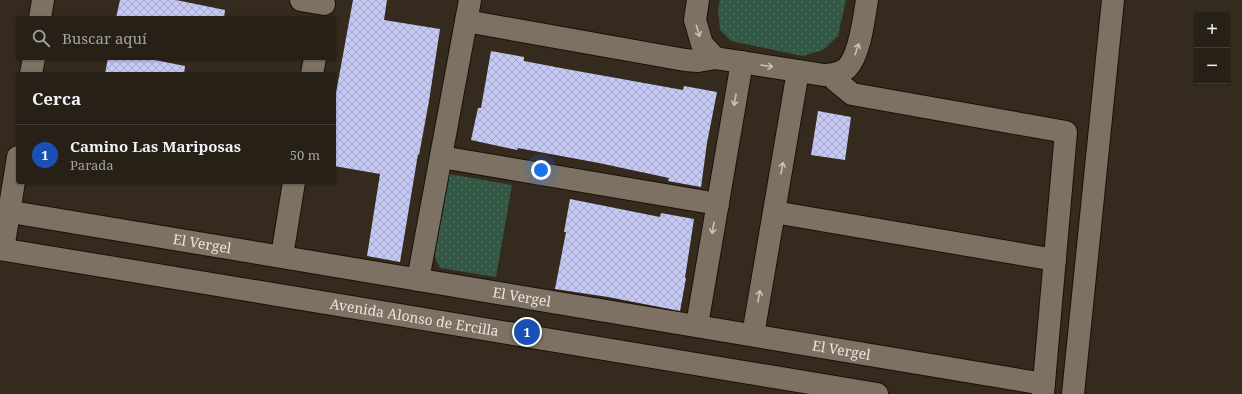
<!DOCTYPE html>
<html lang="es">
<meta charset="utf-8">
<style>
body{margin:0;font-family:"Noto Serif",serif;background:#332d23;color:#f1f3f6}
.controls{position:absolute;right:12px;top:12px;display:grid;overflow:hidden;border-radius:4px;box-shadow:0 1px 3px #0004}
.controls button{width:36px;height:36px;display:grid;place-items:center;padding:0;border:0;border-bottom:1px solid #433e35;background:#272016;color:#f1f3f6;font:20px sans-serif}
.you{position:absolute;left:541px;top:170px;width:14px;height:14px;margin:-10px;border:3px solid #fff;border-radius:50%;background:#1a73e8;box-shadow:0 0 0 6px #1a73e833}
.badge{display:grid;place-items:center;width:26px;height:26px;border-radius:50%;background:#0b8043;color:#fff;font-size:13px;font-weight:700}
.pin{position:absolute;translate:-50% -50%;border:2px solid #fff;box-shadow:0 1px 4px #0006}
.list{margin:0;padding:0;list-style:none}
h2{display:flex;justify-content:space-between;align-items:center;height:52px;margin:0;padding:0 16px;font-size:17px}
h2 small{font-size:13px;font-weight:400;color:#a4a3a1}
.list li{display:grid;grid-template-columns:26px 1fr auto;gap:12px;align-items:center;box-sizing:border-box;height:60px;padding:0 16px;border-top:1px solid #433e35}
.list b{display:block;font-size:15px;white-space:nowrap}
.list p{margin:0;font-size:13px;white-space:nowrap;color:#a4a3a1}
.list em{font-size:13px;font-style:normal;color:#a4a3a1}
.icon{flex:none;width:22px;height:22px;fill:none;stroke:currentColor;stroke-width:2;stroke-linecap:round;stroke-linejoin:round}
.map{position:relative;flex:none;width:1242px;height:394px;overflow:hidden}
.search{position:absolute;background:#272016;box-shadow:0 1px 3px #0004;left:16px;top:16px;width:320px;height:44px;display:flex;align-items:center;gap:10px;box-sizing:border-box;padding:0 14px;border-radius:4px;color:#a4a3a1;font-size:15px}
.panel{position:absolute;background:#272016;box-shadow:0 1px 3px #0004;left:16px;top:72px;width:320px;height:112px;border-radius:4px}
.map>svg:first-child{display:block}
</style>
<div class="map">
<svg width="1242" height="394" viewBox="0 0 1242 394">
<defs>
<pattern id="grass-dots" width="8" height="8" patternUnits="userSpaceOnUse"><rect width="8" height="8" fill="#325744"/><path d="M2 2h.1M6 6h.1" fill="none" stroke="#506f5e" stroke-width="1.8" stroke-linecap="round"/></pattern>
<pattern id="building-cross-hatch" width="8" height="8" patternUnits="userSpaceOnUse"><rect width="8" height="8" fill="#c4c8f3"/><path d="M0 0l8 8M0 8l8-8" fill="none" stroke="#a4a7c7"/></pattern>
</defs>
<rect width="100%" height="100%" fill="#342a1d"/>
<!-- grass -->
<path fill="url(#grass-dots)" d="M720,0H846L838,36L823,50L803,56L731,41L720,30L718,10Z
M449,174L512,185L496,277L440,268L434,255Z"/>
<!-- building -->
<path fill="url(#building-cross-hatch)" d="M120,0H176L225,10L224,18H116Z
M353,0H387L384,20L440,29L429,101L419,155L418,154L400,262L367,256L380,174L334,166V104Z
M491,51L524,57V61L566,69L683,90L684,86L717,92L707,143L701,187L668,181L669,178L599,163L518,148L517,150L471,140L478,108H481Z
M108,58H145L185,66L184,74H105Z
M818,111L851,117L845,160L811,155Z
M570,199L660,217L661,213L694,219L685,278H686L680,311L608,297L555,289L566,232H564Z"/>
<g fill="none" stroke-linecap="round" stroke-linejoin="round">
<!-- minor casing -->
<g stroke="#1b1206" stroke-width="24">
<g id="minor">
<path d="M301,0L324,4"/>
<path d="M698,0L695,20L702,44L715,58"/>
<path d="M40,18L43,0"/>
<path d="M466,21L685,60L698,61L715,58L824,75C831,75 842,73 847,68C860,55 864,18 867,0"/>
<path d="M31,74L34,58"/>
<path d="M312,74L315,58"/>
<path d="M831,75L835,80L852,94L1066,132L1043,394"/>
<path d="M441,157L718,204"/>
<path id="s1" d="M0,210L1044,384"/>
<path d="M774,212L1055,260"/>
<path d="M3,249L18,157"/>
<path d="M282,256L294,182"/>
<path d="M418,280L470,0"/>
<path d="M697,325L742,62"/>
<path d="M753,335L798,71"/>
<path d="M1073,394L1113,0"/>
</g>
</g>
<!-- secondary casing -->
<g stroke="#1b1206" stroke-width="24">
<g id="secondary">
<path id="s2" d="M0,249L877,394"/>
</g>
</g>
<!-- minor -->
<use href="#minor" stroke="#7c7162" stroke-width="22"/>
<!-- secondary -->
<use href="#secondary" stroke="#7c7162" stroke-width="22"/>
</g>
<!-- one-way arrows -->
<defs><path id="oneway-shaft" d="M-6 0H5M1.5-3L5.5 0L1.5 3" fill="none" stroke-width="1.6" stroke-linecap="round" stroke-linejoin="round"/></defs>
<g stroke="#cac2b7">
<use href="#oneway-shaft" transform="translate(698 31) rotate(74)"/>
<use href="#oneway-shaft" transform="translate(857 49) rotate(-71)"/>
<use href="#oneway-shaft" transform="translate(767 66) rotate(9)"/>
<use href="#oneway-shaft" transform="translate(735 100) rotate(100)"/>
<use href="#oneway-shaft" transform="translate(782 168) rotate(-80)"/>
<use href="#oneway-shaft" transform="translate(713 228) rotate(100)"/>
<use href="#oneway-shaft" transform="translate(759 296) rotate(-80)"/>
</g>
<g text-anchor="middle" stroke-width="4" stroke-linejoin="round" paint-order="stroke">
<!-- street labels -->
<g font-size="14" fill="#ebe4dc" stroke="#342a1d">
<text dy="5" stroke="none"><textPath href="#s1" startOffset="205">El Vergel</textPath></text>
<text dy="5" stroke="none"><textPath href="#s1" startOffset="529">El Vergel</textPath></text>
<text dy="5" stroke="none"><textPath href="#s2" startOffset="420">Avenida Alonso de Ercilla</textPath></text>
<text dy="5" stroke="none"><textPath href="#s1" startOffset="853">El Vergel</textPath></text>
</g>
</g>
</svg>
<div class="controls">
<button>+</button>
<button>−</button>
</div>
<div class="you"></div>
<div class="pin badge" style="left:527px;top:332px;background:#1a4fb4">1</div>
<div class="search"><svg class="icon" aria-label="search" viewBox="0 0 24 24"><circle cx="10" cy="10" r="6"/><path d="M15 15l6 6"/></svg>Buscar aquí</div>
<section class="panel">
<h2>Cerca<small></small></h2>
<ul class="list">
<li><span class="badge" style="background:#1a4fb4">1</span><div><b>Camino Las Mariposas</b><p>Parada</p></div><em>50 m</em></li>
</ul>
</section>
</div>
